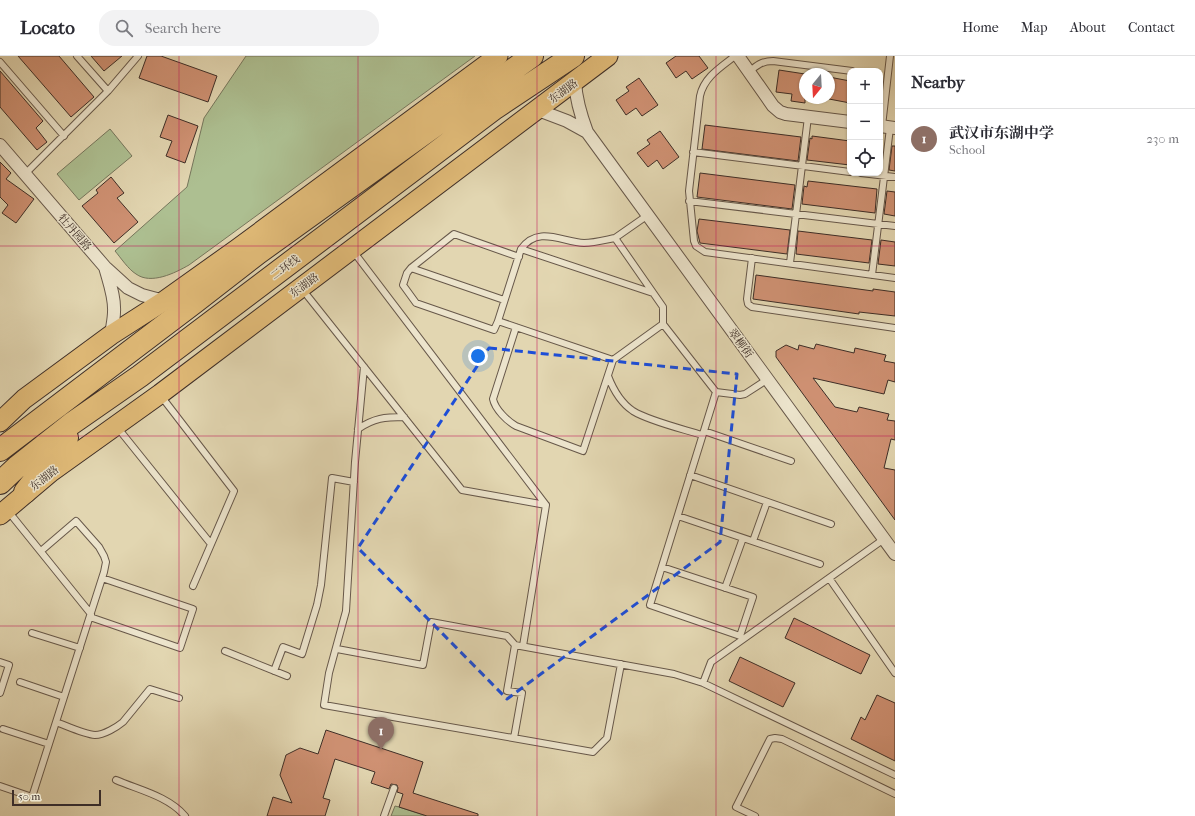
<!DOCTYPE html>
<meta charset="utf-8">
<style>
body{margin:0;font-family:"IM FELL French Canon","Noto Serif SC",serif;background:#f2f2f3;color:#2b2b33}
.controls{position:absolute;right:12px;top:12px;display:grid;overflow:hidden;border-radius:8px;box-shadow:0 1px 3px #0004}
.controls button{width:36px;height:36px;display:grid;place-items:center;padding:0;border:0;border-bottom:1px solid #e1e1e2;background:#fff;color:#2b2b33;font:20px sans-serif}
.compass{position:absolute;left:799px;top:12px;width:36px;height:36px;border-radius:50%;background:#fff;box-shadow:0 1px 3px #0004;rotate:198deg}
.scale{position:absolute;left:12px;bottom:10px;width:89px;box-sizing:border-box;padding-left:4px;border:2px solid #3e2e27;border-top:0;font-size:11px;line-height:14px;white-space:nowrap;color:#3e2e27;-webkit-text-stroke:3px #ece4cc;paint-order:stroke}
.you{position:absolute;left:478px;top:300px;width:14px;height:14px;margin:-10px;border:3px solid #fff;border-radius:50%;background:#1a73e8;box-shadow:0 0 0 6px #1a73e833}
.badge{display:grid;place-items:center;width:26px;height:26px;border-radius:50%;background:#8f2418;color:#fff;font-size:13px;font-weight:700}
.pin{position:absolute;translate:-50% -33px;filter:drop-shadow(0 1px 2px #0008)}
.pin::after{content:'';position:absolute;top:21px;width:14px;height:12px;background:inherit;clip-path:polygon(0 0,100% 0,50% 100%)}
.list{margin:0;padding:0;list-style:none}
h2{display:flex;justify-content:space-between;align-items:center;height:52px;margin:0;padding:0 16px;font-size:17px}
h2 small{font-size:13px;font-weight:400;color:#7c7c81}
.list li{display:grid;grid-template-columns:26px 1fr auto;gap:12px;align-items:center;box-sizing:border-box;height:60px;padding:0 16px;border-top:1px solid #e1e1e2}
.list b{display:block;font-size:15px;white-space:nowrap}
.list p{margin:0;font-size:13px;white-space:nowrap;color:#7c7c81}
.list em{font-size:13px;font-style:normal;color:#7c7c81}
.icon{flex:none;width:22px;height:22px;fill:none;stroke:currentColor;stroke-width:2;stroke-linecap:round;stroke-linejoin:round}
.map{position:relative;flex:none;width:895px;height:760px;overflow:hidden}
header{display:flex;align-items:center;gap:24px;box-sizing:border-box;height:56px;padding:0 20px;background:#fff;border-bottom:1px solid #e1e1e2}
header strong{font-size:19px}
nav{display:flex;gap:22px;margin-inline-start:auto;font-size:14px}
.search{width:280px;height:36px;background:#f2f2f3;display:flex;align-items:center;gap:10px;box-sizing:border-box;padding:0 14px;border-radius:16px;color:#7c7c81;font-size:15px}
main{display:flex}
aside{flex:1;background:#fff}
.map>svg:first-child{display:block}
</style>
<header>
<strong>Locato</strong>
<div class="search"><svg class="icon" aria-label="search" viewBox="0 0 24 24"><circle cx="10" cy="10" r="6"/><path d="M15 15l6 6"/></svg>Search here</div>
<nav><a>Home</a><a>Map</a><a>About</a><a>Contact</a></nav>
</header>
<main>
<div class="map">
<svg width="895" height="760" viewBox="0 0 895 760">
<rect width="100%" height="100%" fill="#e2d6b1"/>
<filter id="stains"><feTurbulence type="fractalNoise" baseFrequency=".005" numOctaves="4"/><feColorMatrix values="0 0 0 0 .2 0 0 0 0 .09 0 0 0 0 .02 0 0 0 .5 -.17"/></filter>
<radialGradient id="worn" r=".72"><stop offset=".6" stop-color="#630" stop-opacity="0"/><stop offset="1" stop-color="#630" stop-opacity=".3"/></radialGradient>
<!-- green -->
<path fill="#adbf91" stroke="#76765c" d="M246,0H475L189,209C175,217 151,229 136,218C128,213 121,202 115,195L187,131L204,62Z
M110,73L132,100L79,144L57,118Z
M395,750L399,751L427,760H391Z"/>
<!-- building -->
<path fill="#cf9173" stroke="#3e2e27" d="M18,0H59L94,41L71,61Z
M91,0H122L104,15Z
M147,0H161L217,20L208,46L139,22Z
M676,0H699L708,12L692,23L686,15L676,22L666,7Z
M779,14L805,18V47L791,45L792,38L776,36Z
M0,15L43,65L36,72L47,86L37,94L0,51Z
M829,21L850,25V47L829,43Z
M639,22L658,49L642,60L636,52L626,59L616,44L629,35L626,31Z
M168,59L198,70L185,107L166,100L172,85L160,81Z
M705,69L801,81L798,105L702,93Z
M660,75L679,101L663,113L657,104L648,111L637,97L650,88L647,84Z
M812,80L850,85V109L807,104L810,82L812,83Z
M892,90H895V115L889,114Z
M0,106L11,117L6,123L34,143L16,167L2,157L8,149L0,141Z
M700,117L795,129L792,153L697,141Z
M111,121L124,137L117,142L138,166L114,187L82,150L98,137L96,134Z
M808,125L877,133L875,157L802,148L804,130L807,131Z
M887,135L895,136V160L884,158Z
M699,163L790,174L787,198L700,187L697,175Z
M798,175L872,184L869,207L796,198Z
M881,184L895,186V210L878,208Z
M756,219L873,235V233L895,236V260L859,256V258L753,243Z
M816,288L854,297L855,292L886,299L884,305L895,307V326L888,324L884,338L813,322L835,351L857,356L859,351L889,358L887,364L895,365V384L891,383L884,412L895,414V464L776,301V295L786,289L798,294L799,289L814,293Z
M794,562L870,599L861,618L785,582Z
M740,601L795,627L783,651L729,625Z
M877,639L895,647V705L851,683L861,661L865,664Z
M326,674L423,706L413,737L478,758V760H427L399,751L403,738L397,736L398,732L397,729L391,728L389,733L371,727L375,716L335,703L323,742L330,744L325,760H267L273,741L292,747L280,719L286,699L300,692L318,698Z"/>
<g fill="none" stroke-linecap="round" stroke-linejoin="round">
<!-- lane casing -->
<g stroke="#67584a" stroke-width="8">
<path id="lane" d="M77,0L108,35
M735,0C721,11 704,21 700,40L689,135L694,185L696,190L705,196L895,222
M0,6L64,80
M749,16C757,9 762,5 773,5L852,15
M882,70L890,0
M693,96L850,116
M861,117L895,121
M25,118L108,35L138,0
M689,145L895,170
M648,159L615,182L663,251V268L716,336L740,339L745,338L768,323
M615,182C605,184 594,187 584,187C562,186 538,169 521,193L498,265L613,304L663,268
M521,193L653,237
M353,195L546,449L523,590
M752,202L747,243L748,248L752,251L895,272
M790,207L808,61
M411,212L504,244
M872,219L890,72
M302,233L462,434L546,449
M498,265L494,274L416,247L403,229L407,217L411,212L454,178L519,201
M516,271L493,343C495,353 507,365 516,370L583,395L613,304
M364,311L355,406L346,555L329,617L324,649L593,696L607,682L621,608
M608,320C613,333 621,347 633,355C649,365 683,373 702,379
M161,340L234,435L193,530
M117,371L211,488
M358,373C374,362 385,361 404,361
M704,375L791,405
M690,419L831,468
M8,455L91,558
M678,460L820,508
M753,485L767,446
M662,511L753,541L740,580L650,549L716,336
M829,522L895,617
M725,532L743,482
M90,561L180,592L193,553L102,522
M32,577L80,592
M337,593L423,609L431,566L507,580L515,589
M225,595L287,620
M0,606L9,609L0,637
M274,615L283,591L302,598L317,549L321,529L332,422L354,426
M20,626L64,641
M703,627L711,606L884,483
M56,666C67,670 84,678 95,679C104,679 117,671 123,666L150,633L179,642
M3,673L49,688
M514,682L522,637L507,635L515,589L674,618L703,627L895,719
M116,724C139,734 168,740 185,760
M0,730L32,741L104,516L106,506L104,500L99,491L76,465L41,495
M384,760L394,732
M755,760L736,751L770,683L775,682L782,683L895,738"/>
</g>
<!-- street casing -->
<g stroke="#67584a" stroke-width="14">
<path id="street" d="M738,0L773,50L780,56L786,58L850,66
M575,26C576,44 581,60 587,76L895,498
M538,54L567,65L587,76
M880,70L895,72
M0,89L105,211C109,226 115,241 114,256C114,263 112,271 111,279
M106,212L128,232L142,239L164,245"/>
</g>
<!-- primary casing -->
<g stroke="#3e2e27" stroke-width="21">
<path id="primary" d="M0,366L24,343L111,279L164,245L237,193L498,0
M0,459L51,416L160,338L608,0"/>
</g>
<!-- highway casing -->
<g stroke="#3e2e27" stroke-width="24">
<path id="highway" d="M0,394L195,246L258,197L532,0
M0,427L18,410L71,368L140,320L495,52L573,0
M25,436L67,382"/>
</g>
<!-- lane -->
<use href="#lane" stroke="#ece4cc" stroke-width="6"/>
<!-- street -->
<use href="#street" stroke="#ece4cc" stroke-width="12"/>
<!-- primary -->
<use href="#primary" stroke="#e1bb78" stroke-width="19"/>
<!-- highway -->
<use href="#highway" stroke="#e1bb78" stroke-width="22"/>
</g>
<!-- marked area -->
<path fill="none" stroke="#1d4ed8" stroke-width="3" stroke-dasharray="8 5" stroke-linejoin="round" d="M489,292L737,318L720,486L507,643L358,492Z"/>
<!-- grid -->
<path fill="none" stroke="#c2185b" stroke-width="1" stroke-opacity="0.55" d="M179,0V760M358,0V760M537,0V760M716,0V760M0,190H895M0,380H895M0,570H895"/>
<g text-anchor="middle" stroke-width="3" stroke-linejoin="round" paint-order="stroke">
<!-- street labels -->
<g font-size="11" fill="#3e2e27" stroke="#ece4cc">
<text transform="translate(563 35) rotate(-37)" y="4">东湖路</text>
<text transform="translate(75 176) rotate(49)" y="4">牡丹园路</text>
<text transform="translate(285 211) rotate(-37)" y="4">二环线</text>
<text transform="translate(304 229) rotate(-37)" y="4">东湖路</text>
<text transform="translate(741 287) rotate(54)" y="4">翠柳街</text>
<text transform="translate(44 422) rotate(-38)" y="4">东湖路</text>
</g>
</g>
<rect width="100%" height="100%" filter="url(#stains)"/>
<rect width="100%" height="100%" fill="url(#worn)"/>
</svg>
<div class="controls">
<button>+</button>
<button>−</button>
<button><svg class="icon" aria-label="locate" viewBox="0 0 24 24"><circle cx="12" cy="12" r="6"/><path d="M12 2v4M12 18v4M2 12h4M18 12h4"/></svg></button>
</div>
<svg class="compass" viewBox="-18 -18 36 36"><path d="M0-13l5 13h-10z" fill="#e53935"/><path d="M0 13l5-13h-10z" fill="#7c7c81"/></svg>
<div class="scale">50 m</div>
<div class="you"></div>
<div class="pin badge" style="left:381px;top:694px;background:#8d6e63">1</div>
</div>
<aside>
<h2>Nearby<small></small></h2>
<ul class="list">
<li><span class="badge" style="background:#8d6e63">1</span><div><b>武汉市东湖中学</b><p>School</p></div><em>230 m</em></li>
</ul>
</aside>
</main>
